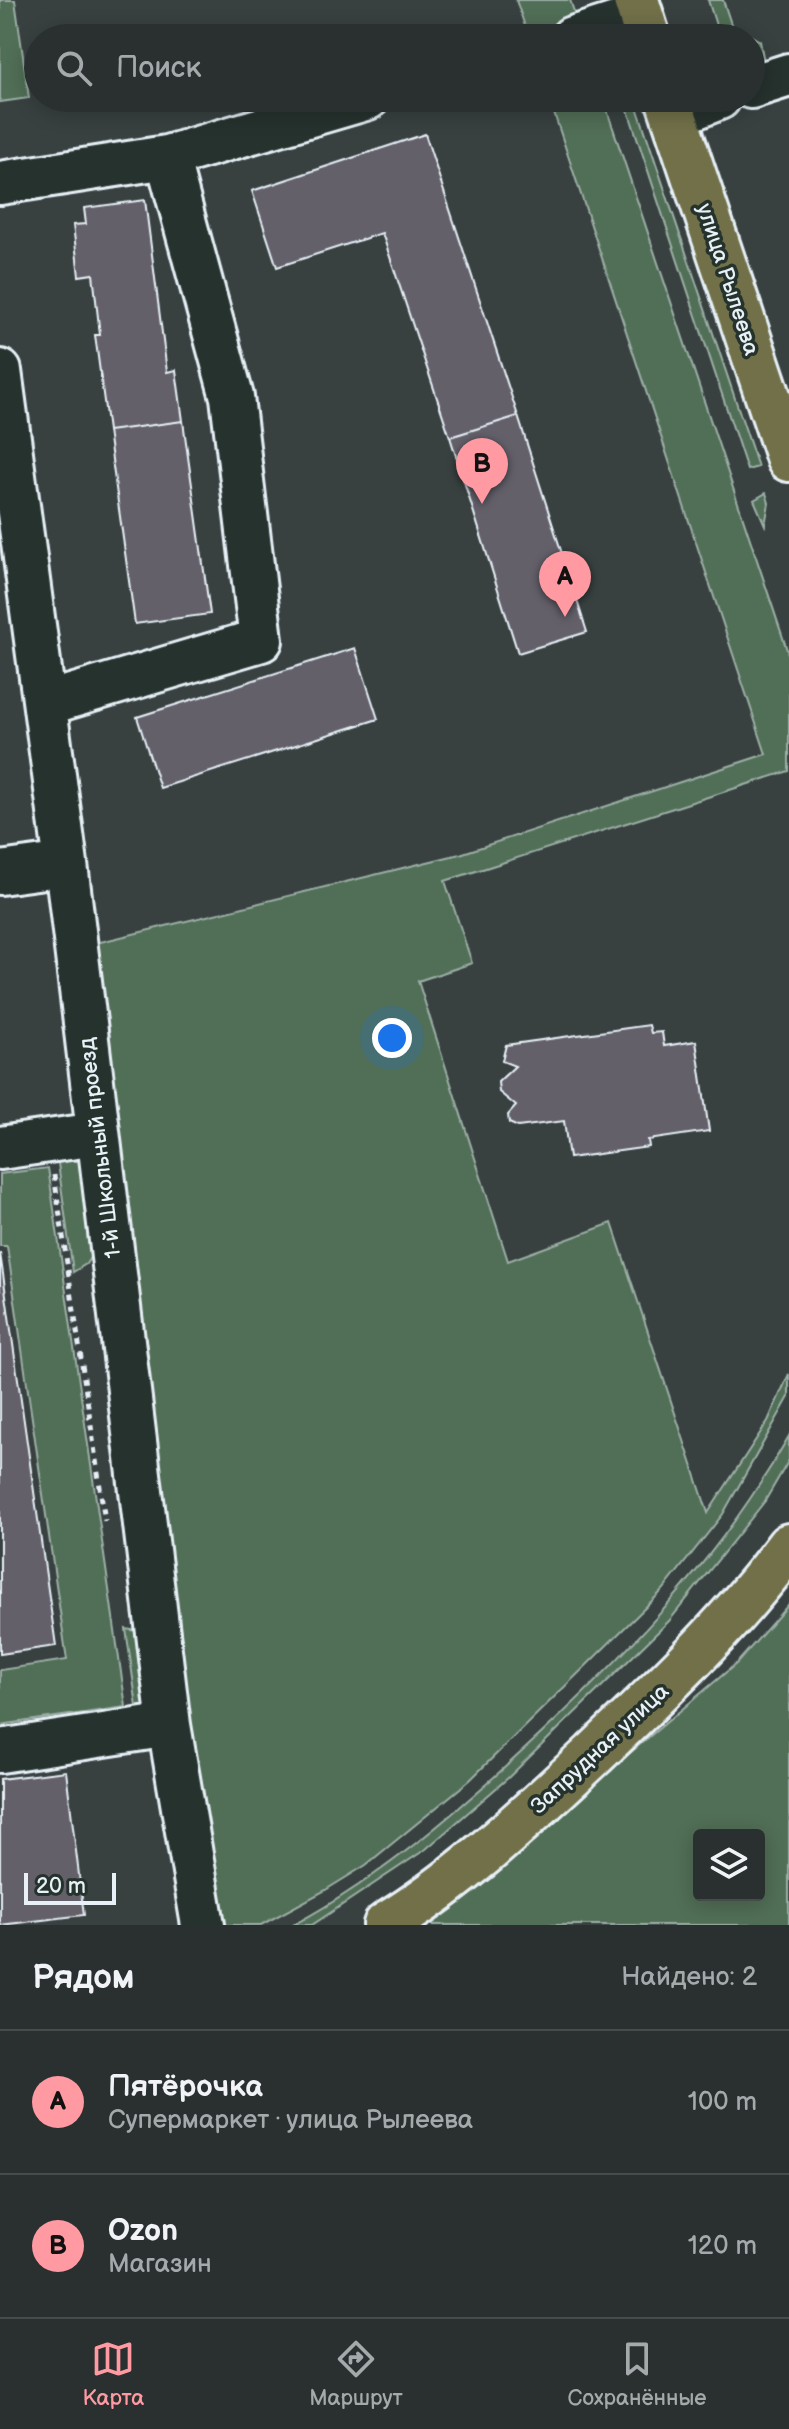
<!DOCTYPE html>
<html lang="ru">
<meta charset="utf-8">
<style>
body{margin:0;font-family:"Balsamiq Sans",sans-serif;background:#323838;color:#f1f3f6}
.controls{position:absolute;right:24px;bottom:24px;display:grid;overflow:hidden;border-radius:8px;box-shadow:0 4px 20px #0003}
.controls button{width:72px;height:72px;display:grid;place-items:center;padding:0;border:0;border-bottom:2px solid #464b4c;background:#2a3030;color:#f1f3f6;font:40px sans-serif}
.scale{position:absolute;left:24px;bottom:20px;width:92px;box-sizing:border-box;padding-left:8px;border:4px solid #e8f1f8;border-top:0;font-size:22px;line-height:28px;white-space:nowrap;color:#e8f1f8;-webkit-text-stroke:6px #26332d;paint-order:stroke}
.you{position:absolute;left:392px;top:1038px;width:28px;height:28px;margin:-20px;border:6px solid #fff;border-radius:50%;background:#1a73e8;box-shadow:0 0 0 12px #1a73e833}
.badge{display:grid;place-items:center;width:52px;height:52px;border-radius:50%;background:#ff9aa2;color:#111;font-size:26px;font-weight:700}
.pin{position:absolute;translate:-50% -66px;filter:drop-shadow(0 2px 4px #0008)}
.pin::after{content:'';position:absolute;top:42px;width:28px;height:24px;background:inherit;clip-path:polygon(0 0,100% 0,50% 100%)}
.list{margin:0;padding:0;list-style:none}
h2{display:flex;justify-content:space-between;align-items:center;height:104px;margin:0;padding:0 32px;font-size:34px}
h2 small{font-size:26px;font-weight:400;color:#a5a9ab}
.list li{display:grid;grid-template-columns:52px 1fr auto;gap:24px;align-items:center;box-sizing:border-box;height:144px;padding:0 32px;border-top:2px solid #464b4c}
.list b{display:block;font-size:30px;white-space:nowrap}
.list p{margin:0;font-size:26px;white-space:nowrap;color:#a5a9ab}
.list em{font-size:26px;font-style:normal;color:#a5a9ab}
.icon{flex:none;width:44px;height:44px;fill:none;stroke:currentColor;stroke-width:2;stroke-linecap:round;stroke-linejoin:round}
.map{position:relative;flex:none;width:789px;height:1925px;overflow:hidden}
.search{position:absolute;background:#2a3030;box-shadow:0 4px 20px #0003;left:24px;right:24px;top:24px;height:88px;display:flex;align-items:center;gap:20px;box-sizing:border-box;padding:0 28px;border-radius:44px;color:#a5a9ab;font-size:30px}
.sheet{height:392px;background:#2a3030}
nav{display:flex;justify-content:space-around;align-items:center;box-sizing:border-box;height:112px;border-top:2px solid #464b4c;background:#2a3030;font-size:22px;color:#a5a9ab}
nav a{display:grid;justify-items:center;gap:4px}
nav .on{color:#ff9aa2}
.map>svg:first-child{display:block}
</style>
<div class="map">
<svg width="789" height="1925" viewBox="0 0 789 1925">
<rect width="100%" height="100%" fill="#384040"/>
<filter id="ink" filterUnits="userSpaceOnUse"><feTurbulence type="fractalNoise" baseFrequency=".0125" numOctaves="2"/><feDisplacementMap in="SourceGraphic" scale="16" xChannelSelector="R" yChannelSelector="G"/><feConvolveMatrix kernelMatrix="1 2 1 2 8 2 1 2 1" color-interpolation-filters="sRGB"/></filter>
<g filter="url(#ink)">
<!-- green -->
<path fill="#516e56" stroke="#9cb0a7" stroke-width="2" fill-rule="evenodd" d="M0,0H15L29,98L0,102Z
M516,0H570L583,38H529Z
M708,0H723L735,36L746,33L760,41L764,62L751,76V38H720Z
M549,98H603L789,656V771L445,881L472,963L418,981L508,1261L612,1223L708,1513L768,1421L789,1374V1397L723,1514L663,1590L470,1780L366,1865L324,1891L261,1925H211L88,945L460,854L766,754Z
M624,98H634L758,467L747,470Z
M766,493L769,503L765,525L754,500Z
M57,1156L81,1162L94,1251L86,1264L73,1272Z
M48,1168L126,1707L0,1725V1670L67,1660L7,1246H0V1174Z
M789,1436V1460L765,1501L669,1621L509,1777L426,1849L312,1925H293C386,1875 465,1805 542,1733C638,1643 724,1551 789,1436Z
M789,1604V1925H427L490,1878L581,1794L737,1663ZM699,1835H759V1895H699Z
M126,1629L137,1631L159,1699L138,1714Z"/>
<!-- building -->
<path fill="#63606b" stroke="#e8f1f8" stroke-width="2" d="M425,134L518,416L450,437L382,233L277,267L252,191Z
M145,200L167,372L176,370L183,421L108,431L95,335H100L93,274L79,276L73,225L86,224L84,208Z
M518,416L587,632L518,653L450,437Z
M183,421L210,614L135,624L108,431Z
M355,648L378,719L160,788L137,717Z
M649,1025L651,1033L662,1032L664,1046L696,1041L709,1131L648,1140L649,1147L569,1158L564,1121L518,1127L509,1123L508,1115L516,1106L499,1092L498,1082L515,1066L502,1061L506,1045Z
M0,1253L56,1646L0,1654Z
M66,1771L84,1915L0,1925V1779Z"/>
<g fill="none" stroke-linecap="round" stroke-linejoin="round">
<!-- minor casing -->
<g stroke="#e8f1f8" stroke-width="48">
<path id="minor" d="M572,38L641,16
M751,87L789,75
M674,116L719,98
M167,157L368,98
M0,183L167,157L232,397L261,640L45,704
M0,371L66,864L169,1725L203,1925
M0,873L66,864
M0,1148L97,1134
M0,1751L169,1725"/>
</g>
<!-- major casing -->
<g stroke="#e8f1f8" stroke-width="50">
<path id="major" d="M636,0L648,38
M668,98L789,459
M386,1925C463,1878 527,1816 593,1755C663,1688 731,1624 789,1546"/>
</g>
<!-- path -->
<path stroke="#e8f1f8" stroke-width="5" stroke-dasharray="6 6" stroke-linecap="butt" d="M54,1175L105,1521"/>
<!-- minor -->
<use href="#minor" stroke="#26332d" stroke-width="42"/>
<!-- major -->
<use href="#major" stroke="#71704a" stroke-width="44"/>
</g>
</g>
<g text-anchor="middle" stroke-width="7" stroke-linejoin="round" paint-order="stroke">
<!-- street labels -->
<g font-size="22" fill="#e8f1f8" stroke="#26332d">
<text transform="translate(729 279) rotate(72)" y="8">улица Рылеева</text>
<text transform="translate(99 1148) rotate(-97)" y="8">1-й Школьный проезд</text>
<text transform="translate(599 1748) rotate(-43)" y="8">Запрудная улица</text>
</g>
</g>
</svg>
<div class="controls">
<button><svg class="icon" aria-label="layers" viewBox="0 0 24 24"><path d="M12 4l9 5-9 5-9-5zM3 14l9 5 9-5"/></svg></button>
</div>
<div class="scale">20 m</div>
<div class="you"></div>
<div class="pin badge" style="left:565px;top:617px">A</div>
<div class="pin badge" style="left:482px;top:504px">B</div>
<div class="search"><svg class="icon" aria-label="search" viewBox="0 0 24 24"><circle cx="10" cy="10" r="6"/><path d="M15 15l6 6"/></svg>Поиск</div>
</div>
<section class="sheet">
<h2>Рядом<small>Найдено: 2</small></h2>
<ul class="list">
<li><span class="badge">A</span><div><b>Пятёрочка</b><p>Супермаркет · улица Рылеева</p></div><em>100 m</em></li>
<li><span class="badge">B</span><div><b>Ozon</b><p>Магазин</p></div><em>120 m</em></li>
</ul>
</section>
<nav>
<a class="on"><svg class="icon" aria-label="map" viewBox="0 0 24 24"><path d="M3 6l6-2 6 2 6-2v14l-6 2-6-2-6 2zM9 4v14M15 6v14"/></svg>Карта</a>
<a><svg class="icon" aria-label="directions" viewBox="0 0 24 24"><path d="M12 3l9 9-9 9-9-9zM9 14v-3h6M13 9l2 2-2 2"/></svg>Маршрут</a>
<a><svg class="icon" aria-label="saved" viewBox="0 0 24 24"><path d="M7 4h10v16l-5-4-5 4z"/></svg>Сохранённые</a>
</nav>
